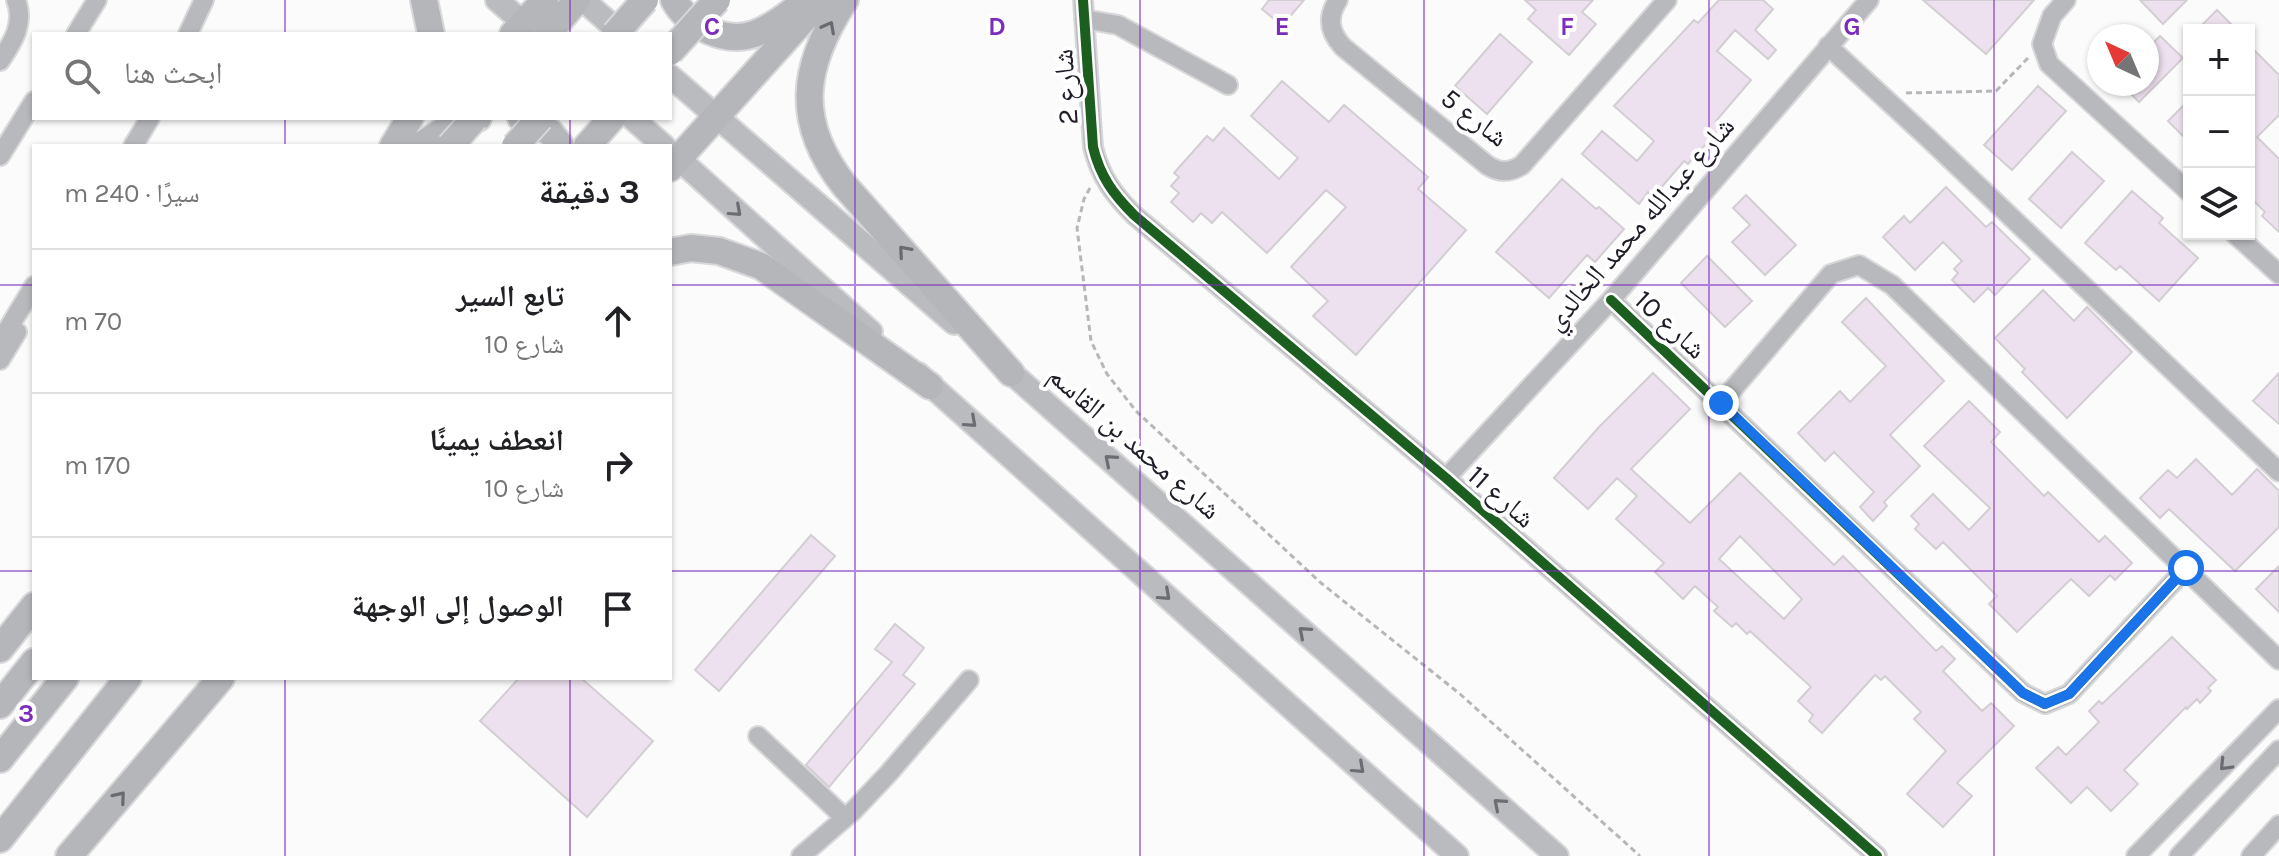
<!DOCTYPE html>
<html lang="ar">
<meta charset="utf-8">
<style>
body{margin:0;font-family:Karla,"Noto Naskh Arabic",sans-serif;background:#f2f2f2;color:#202124;direction:rtl}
.controls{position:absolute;right:24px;top:24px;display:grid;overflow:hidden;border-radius:0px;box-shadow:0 2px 6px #0004}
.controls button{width:72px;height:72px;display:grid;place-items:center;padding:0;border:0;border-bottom:2px solid #e0e0e0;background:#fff;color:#202124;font:40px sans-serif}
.compass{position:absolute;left:2087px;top:24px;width:72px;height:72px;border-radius:50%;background:#fff;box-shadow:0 2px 6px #0004;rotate:316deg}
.stop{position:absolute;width:24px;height:24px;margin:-18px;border:6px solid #1a73e8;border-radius:50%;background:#fff}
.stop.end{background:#1a73e8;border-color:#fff;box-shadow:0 2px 8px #0008}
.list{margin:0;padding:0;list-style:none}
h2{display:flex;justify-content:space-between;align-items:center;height:104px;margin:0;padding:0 32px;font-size:34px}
h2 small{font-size:26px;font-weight:400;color:#757577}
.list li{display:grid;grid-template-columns:52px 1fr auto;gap:24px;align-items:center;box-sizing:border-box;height:144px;padding:0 32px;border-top:2px solid #e0e0e0}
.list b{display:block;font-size:30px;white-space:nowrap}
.list p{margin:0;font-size:26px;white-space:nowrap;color:#757577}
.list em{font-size:26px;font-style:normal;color:#757577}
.icon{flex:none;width:44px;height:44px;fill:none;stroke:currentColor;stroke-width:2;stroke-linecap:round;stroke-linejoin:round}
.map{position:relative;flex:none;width:2279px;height:856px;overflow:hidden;direction:ltr}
.search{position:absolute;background:#fff;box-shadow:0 2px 6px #0004;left:32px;top:32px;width:640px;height:88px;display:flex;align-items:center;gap:20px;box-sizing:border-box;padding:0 28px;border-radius:0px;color:#757577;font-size:30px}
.panel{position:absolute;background:#fff;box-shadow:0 2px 6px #0004;left:32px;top:144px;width:640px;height:536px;border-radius:0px;direction:rtl}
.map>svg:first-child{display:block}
</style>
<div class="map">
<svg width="2279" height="856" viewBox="0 0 2279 856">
<rect width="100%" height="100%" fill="#fbfbfb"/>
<!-- building -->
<path fill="#eee1ef" stroke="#d3ced3" stroke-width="2" fill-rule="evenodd" d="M1269,0H1304L1282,26L1262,9Z
M1525,0H1593L1582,12L1596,24L1569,55L1528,19L1536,10Z
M1719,0H1763L1773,9L1755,30L1776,50L1768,59L1735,30L1717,51L1751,80L1716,121L1722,126L1688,164L1684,161L1653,197L1648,192L1639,204L1582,154L1602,131L1637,161L1654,141L1614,106L1694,20L1698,23Z
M1923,0H2034L1986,54Z
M2140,0H2187L2163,24Z
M2217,10L2237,30H2197Z
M1500,34L1532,62L1487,114L1455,86Z
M2160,36L2183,58L2139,102L2121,84H2147V49Z
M2249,45L2279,75V115L2257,137L2279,159V232L2262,216L2265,212L2249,196Z
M1282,81L1329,122L1344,105L1428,177L1418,189L1466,230L1356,355L1313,316L1328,301L1291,267L1346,207L1326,190L1267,253L1222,212L1212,223L1201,213L1193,222L1171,202L1179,193L1171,186L1179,177L1174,173L1207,136L1213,141L1224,128L1279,179L1298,158L1251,116Z
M2038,86L2066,111L2012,170L1984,145Z
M2189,100V142L2168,121Z
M2072,152L2104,181L2061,228L2029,199Z
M1562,179L1596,209L1599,207L1624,229L1595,262L1587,255L1549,298L1496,252Z
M1946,187L1986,227L1992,222L2030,259L1995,295L1988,288L1974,302L1952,280L1958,273L1954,269L1962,261L1943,242L1915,270L1883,237L1904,216L1910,223Z
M2132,191L2163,218L2159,223L2198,258L2159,301L2120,266L2116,270L2085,243Z
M1746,195L1796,245L1765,275L1732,242L1750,225L1733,208Z
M1707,256L1752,301L1725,327L1681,283Z
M2043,290L2074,321L2087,307L2132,352L2067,418L2022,372L2025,369L1995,338Z
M1866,298L1944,381L1890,435L1920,466L1884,502L1887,506L1873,521L1860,507L1874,492L1834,452L1825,461L1798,433L1840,391L1850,402L1886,366L1842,322Z
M1653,373L1690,409L1631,469L1690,523L1740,473L1834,565L1843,556L1936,651L1942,646L1955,659L1943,671L1982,711L1991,703L2014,726L1957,783L1972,796L1943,827L1907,794L1946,751L1914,719L1921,712L1885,676L1881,680L1875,675L1822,733L1809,721L1813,715L1798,701L1811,687L1750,631L1747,634L1736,623L1732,627L1714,611L1718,607L1695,586L1683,599L1655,572L1664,563L1616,519L1637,496L1617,478L1588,509L1554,478L1599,427ZM1740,536L1802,599L1784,619L1719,559Z
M2279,373V424L2253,401Z
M1969,401L2000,432L1991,442L2044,496L2048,492L2099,542L2105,536L2132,563L2115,580L2110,575L2089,596L2071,579L2017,632L1989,604L1997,596L1943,542L1936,549L1915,529L1919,524L1911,516L1933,494L1969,530L1990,508L1924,446Z
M2196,459L2232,495L2257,469L2279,491V527L2235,571L2169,509L2160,518L2140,498L2168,470L2177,478Z
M811,535L835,556L719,691L695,670Z
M2279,566V612L2256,589Z
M895,624L924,648L903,675L915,684L829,787L806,765L892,662L875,649Z
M2172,637L2216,680L2208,688L2211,691L2200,703L2197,699L2187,709L2186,707L2124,770L2138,784L2111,811L2087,787L2071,803L2036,768L2058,747L2066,755L2099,722L2089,711L2099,701L2102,704Z
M519,678H581L653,741L587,817L480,721Z"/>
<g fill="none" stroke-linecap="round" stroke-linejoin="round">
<!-- minor casing -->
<g stroke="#d8d7d9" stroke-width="22">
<path id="minor" d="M1083,0L1093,147C1100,176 1113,194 1134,215L1446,478L1877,856
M1338,0C1327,17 1329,32 1343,47L1487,165C1499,173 1510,173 1522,165L1667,0
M2066,0L2052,16L2042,44L2049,64L2189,192
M1084,19L1118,25L1228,85
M76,34L97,0
M188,34L204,0
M1828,46L1928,138L2279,472
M0,61C13,42 25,23 16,0
M133,146L150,118
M0,156L34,101
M2235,234L2279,274
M1611,300L2023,693L2045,704L2069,694L2186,568
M0,342L34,286
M0,360L17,332
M1721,403L1831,274L1859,265L1892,285L2279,660
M1446,478L1611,300L1869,0
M758,736L845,818
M801,856L853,811L888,774L969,680
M2136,856L2279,709
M2179,856L2279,750
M2251,856L2279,825"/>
</g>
<!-- major casing -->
<g stroke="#d8d7d9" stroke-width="26">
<path id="major" d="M497,0L535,33
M583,0L622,34
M670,76L954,323
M632,118L664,146
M670,151L871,332
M998,361L1557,856
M918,374L1457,856"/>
</g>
<!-- highway casing -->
<g stroke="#d8d7d9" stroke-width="30">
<path id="highway" d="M424,0L431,34
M674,0C688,26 725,44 754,34C773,27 791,13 806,0
M845,0C802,66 794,121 844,185L1011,373
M513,34L545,0
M548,34L577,0
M521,118L550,132L561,146
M393,146L410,118
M420,146L443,131L478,118
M587,146L612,118
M670,168L821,0
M670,252L691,248L719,251L761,266L930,386
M0,649L34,606
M0,705L34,662
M0,759L65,678
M0,839L128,678
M69,856L221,678"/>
</g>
<!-- path -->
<path stroke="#b6b7ba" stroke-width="3" stroke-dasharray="6 4" stroke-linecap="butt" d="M1906,93L1996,91L2028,58
M1090,188L1084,199L1077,228L1091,341L1107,374L1136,411L1321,583L1460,694L1640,856"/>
<!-- minor -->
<use href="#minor" stroke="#b8b9bc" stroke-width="18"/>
<!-- major -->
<use href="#major" stroke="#babbbf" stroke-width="22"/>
<!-- highway -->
<use href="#highway" stroke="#b4b6ba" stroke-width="26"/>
<!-- highway-bridge casing -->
<g stroke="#d8d7d9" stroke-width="30" stroke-linecap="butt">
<path id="highway-bridge" d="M615,34L645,0
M670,52L717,0
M450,146L475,118
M515,146L540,118"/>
</g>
<!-- highway-bridge -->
<use href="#highway-bridge" stroke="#b4b6ba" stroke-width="26"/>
<!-- cycleway casing -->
<g stroke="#fff" stroke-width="15">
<path id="cycleway" d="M1083,0L1093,147C1100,176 1113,194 1134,215L1446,478L1877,856
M1611,300L2023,693L2045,704L2069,694L2186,568"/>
</g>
<!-- cycleway -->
<use href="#cycleway" stroke="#1b5e20" stroke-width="10"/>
</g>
<!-- one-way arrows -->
<defs><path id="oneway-chevron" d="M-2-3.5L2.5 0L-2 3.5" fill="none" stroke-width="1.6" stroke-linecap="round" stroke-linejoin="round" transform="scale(2)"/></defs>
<g stroke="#6a6970">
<use href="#oneway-chevron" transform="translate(829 27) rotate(-62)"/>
<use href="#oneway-chevron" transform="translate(904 251) rotate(-131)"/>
<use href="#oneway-chevron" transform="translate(120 797) rotate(-50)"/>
</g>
<g stroke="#6c6c73">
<use href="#oneway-chevron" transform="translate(736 211) rotate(42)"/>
<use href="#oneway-chevron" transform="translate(971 422) rotate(42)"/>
<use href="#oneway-chevron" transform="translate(1110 460) rotate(-139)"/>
<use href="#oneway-chevron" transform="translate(1165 595) rotate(42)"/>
<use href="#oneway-chevron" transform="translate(1304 632) rotate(-139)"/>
<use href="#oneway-chevron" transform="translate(1359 768) rotate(42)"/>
<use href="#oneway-chevron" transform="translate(1499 804) rotate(-139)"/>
</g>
<use stroke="#6c6a72" href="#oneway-chevron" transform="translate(2225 765) rotate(134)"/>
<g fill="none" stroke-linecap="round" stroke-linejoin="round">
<!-- route -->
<path stroke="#1a73e8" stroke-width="10" d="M1721,403L2023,693L2045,704L2069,694L2186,568"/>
</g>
<!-- grid -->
<path fill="none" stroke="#7b2cbf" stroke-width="2" stroke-opacity="0.55" d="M285,0V34M570,0V34M855,0V856M1140,0V856M1424,0V856M1709,0V856M1994,0V856M285,118V146M570,118V146M0,285H34M670,285H2279M0,571H34M670,571H2279M285,678V856M570,678V856"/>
<g text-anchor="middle" stroke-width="8" stroke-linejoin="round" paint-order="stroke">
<!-- street labels -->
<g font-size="28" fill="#1f1c27" stroke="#fff">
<text transform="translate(1065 87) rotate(-94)" y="10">شارع 2</text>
<text transform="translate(1475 117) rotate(38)" y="10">شارع 5</text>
<text transform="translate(1639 223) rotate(-49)" y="10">شارع عبدالله محمد الخالدي</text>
<text transform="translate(1671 324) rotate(43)" y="10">شارع 10</text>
<text transform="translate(1135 442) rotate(41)" y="10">شارع محمد بن القاسم</text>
<text transform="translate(1502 496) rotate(41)" y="10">شارع 11</text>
</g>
</g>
<g font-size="26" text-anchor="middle" font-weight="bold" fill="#7b2cbf" stroke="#fff" stroke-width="8" stroke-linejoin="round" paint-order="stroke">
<text x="712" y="35">C</text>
<text x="997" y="35">D</text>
<text x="1282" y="35">E</text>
<text x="1567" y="35">F</text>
<text x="1852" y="35">G</text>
<text x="26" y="722">3</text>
</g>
</svg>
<div class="controls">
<button>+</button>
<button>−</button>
<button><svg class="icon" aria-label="layers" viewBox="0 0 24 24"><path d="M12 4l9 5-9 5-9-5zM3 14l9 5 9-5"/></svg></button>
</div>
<svg class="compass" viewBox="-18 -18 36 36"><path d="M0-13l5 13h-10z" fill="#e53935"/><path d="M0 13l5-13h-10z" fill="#757577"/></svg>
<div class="stop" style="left:2186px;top:568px"></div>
<div class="stop end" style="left:1721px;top:403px"></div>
<div class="search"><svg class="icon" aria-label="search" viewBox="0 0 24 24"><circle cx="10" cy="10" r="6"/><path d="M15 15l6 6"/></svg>ابحث هنا</div>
<section class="panel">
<h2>3 دقيقة<small>سيرًا · 240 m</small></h2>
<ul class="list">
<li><svg class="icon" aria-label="ahead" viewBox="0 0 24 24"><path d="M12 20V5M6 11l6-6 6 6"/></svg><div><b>تابع السير</b><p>شارع 10</p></div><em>70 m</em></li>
<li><svg class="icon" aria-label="right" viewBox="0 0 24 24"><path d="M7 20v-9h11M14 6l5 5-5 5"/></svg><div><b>انعطف يمينًا</b><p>شارع 10</p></div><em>170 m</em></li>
<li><svg class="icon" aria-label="arrive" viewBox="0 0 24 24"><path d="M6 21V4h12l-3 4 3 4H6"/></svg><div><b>الوصول إلى الوجهة</b></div></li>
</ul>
</section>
</div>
